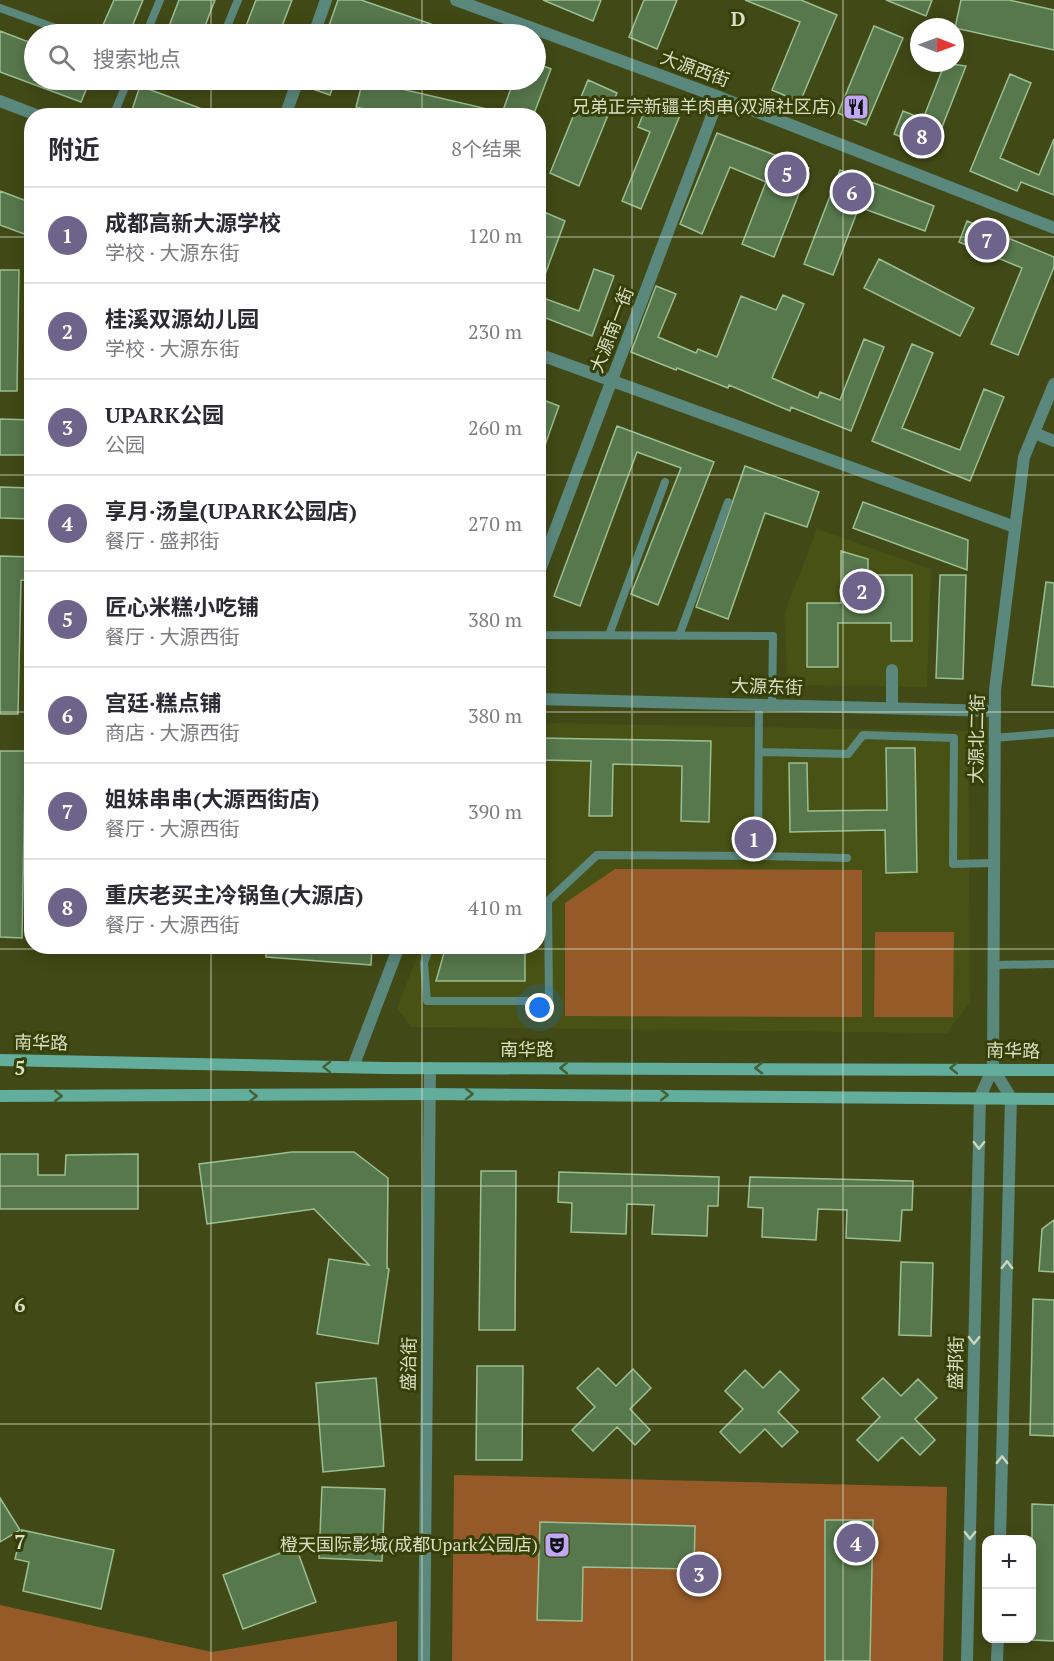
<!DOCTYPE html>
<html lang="zh">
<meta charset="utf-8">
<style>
body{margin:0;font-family:"PT Serif","Noto Sans SC",serif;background:#f7f7f7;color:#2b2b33}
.controls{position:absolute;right:18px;bottom:18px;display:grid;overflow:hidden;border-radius:12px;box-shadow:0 3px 15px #0003}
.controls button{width:54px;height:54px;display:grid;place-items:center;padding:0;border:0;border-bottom:2px solid #e1e1e2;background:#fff;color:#2b2b33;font:30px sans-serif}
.compass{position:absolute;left:910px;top:18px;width:54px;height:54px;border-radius:50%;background:#fff;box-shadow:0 3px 15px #0003;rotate:91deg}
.you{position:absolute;left:540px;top:1008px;width:21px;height:21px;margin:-15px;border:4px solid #fff;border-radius:50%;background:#1a73e8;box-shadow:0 0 0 9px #1a73e833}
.badge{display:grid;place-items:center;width:39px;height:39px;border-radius:50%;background:#6e638a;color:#fff;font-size:20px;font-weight:700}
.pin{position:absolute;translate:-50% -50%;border:3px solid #fff;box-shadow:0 2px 6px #0006}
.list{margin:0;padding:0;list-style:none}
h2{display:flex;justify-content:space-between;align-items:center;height:78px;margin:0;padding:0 24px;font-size:26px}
h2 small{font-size:20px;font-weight:400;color:#7c7c81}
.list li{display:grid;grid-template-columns:39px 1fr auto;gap:18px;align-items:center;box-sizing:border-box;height:96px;padding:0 24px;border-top:2px solid #e1e1e2}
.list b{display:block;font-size:22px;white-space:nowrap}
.list p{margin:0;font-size:20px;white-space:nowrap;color:#7c7c81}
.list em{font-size:20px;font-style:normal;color:#7c7c81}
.icon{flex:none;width:33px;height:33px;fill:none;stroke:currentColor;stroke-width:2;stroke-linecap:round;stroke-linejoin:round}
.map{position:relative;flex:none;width:1054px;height:1661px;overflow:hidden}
.search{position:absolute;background:#fff;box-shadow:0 3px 15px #0003;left:24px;top:24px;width:522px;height:66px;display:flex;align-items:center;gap:15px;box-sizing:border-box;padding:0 21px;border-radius:33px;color:#7c7c81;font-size:22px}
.panel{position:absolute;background:#fff;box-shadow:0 3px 15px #0003;left:24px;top:108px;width:522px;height:846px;border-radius:24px}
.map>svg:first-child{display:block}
</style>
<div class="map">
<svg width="1054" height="1661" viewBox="0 0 1054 1661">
<rect width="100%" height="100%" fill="#414a16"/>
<!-- built -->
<path fill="#485215" d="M817,529L931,569L927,687L787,685L785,612Z
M539,723L968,731L970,1002L947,1033L411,1027L397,1008L421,947L538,946Z"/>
<!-- green -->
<path fill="#955a27" d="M615,869L862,870V1017L565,1016V903Z
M875,932H954L953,1017H874Z
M454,1475L947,1487L943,1661H452Z
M0,1605L212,1652L397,1621V1661H0Z"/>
<!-- building -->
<path fill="#57774c" stroke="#9cbf91" stroke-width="1.5" d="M114,0H143L129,34L103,25Z
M179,0H215L202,34H166Z
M256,0H292L279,34H243Z
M338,0H361L431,24L428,34H381L354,25L351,34H326Z
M543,0H601L593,21Z
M644,0H677L657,49L629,37Z
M745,0H801L837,15L800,102L772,90L800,22Z
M886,0H932L926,16Z
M961,0H1009L1054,10V50L955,28Z
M874,26L903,38L866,125L838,113Z
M0,31L34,44V80H90L81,102L0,72Z
M536,63L551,69L533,116H501L514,80H536Z
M945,63L966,66L933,150L894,134L903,111L923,119Z
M1010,74L1031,83L1000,158L1039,175L1054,139V195L1021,182L1017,191L970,171Z
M306,80H335L330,95L304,86Z
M363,80L496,111L495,116H393L356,107Z
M588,80L617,93L579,186L550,173Z
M140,86L216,114V116H130Z
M649,100L681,113L641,209L622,201L650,132L638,127Z
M717,133L809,168L774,257L742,244L766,182L730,167L702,234L680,224Z
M840,170L934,206L925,231L859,207L833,275L804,264Z
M0,191L32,203V237L0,225Z
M544,212L565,221L540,288L538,225Z
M967,221L1054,257V267L1018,355L991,344L1022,268L959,242Z
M879,259L974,308L960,336L864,288Z
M594,269L614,276L592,336L538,315V296L579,311Z
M0,270H19L17,391H0Z
M656,286L676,294L658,337L696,353L698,349L717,357L741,296L776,310L783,295L804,304L772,378L818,398L820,392L840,400L864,339L884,347L851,431L791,407L790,411L729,385L728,388L677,368L676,370L631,352Z
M912,344L933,353L902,428L960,450L984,389L1004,397L970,481L872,441Z
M538,398L559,406L540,459L538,458Z
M0,419L32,420V455H0Z
M617,426L714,462L658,605L631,594L681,468L637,452L580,606L554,596Z
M745,466L819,492L807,527L765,513L728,619L696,607Z
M0,487L32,488V519L0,518Z
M863,502L968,540L967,570L853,528Z
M841,551L868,559V575H912V641H891V623H838V667H807V603H841Z
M0,556L32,557V581L21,580L18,714H0Z
M940,575H966L963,679L936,678Z
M1046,582L1054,583V687L1032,685Z
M538,738L711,741L709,822L681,821L682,766L613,764L612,816H589L591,761L538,760Z
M886,748H915L917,872L886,873L885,830L790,832L789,763H807L808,811L887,810Z
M0,751H32V780L25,779L22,938L0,937Z
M266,946H372L371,965L266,957Z
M446,946H525V981H436Z
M292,1152H354L388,1178L387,1268L389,1269L378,1344L317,1334L329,1259L369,1265L314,1209L207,1224L199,1164Z
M0,1154H38V1175H65L66,1155L138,1154V1209H0Z
M481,1171H516L515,1330H479Z
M559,1172L719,1177L718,1206H708L707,1236L652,1234L654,1205L627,1204L626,1234L571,1232L572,1203L558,1202Z
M750,1177L913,1181L912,1210H902L900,1241L846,1238L847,1210L818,1209L816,1240L762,1237L763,1208L748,1207Z
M1054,1220V1272L1039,1271L1042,1229Z
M901,1262L933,1263L931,1336L899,1335Z
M1033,1299L1054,1300V1436L1030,1435Z
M477,1366H523L522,1460H476Z
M598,1368L616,1386L633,1369L651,1388L630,1409L650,1430L635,1445L617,1427L593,1451L572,1430L595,1407L577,1388Z
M745,1370L763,1388L780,1371L799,1390L778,1412L798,1432L782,1447L765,1429L740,1453L720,1432L743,1409L725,1391Z
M376,1378L384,1466L323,1472L316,1383Z
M883,1378L901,1396L918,1379L937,1398L915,1419L935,1440L920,1455L902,1437L878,1461L857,1440L880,1417L862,1398Z
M322,1487L385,1489L382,1561L319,1558Z
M0,1498L20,1530L0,1542Z
M1032,1504L1054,1505V1641L1032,1640Z
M825,1520H873L870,1661H825Z
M540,1522L695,1526L694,1569L583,1567L582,1621L537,1620Z
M22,1530L114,1550L101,1609L23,1591L29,1562L15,1559Z
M296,1547L316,1602L243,1629L223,1575Z"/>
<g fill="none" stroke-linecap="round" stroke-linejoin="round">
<!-- service -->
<path stroke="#5b887d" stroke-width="8" d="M0,8L72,34
M146,34L160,0
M224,34L238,0
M189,80L204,86L206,80
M113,116L128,80
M538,632L545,635L773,636L772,705
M609,635L665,482
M679,636L728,502
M994,738L1054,733
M759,752L848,754L863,735L954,738L953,864L994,863
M758,856L847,858
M430,946L424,963L427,1001H549L548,901L597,855L758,856L759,705
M994,965L1054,964"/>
<!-- pedestrian -->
<path stroke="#5b887d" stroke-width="12" d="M538,354L1015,527"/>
<!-- minor -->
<path stroke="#5b887d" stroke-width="12" d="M456,0L719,97L1054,228
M314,34L326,0
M0,101L39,116
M285,116L298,80
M1034,433L1054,441
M538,575L719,97
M538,699L995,711
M892,708V670
M353,1067L399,946
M424,1661L430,1068"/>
<!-- tertiary -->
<path stroke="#5b887d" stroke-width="12" d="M1000,1540L1011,1098L993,1068L995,690L1024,457L1054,384
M967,1661L980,1097L993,1068
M997,1661L998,1638"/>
<!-- secondary -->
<path stroke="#62ad9c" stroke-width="12" d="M0,1060L384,1068L1054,1070
M0,1096L430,1094L1054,1099"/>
</g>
<!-- one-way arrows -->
<defs><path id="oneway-chevron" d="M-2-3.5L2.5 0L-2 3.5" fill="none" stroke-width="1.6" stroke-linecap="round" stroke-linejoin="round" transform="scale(1.5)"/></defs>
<g stroke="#446035">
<use href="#oneway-chevron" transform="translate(327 1067) rotate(-179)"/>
<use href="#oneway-chevron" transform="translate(564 1068) rotate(-180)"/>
<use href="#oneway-chevron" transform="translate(759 1068) rotate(-180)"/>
<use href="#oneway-chevron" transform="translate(954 1068) rotate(-180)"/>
<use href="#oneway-chevron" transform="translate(469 1094)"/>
<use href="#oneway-chevron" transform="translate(664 1095)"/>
<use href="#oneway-chevron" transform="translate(58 1096)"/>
<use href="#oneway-chevron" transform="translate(253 1096)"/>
</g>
<g stroke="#ccd6bd">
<use href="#oneway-chevron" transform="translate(979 1145) rotate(91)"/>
<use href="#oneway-chevron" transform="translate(1007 1265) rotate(-89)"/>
<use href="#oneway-chevron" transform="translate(974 1340) rotate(91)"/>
<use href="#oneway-chevron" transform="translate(1002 1460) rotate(-89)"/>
<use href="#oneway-chevron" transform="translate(970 1535) rotate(91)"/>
</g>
<!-- grid -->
<path fill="none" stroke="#d9dfc4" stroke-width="1.5" stroke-opacity="0.55" d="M211,0V34M422,0V34M632,0V1661M843,0V1661M211,80V116M422,80V116M0,237H32M538,237H1054M0,475H32M538,475H1054M0,712H32M538,712H1054M211,946V1661M422,946V1661M0,949H1054M0,1186H1054M0,1424H1054"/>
<!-- icons -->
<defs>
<g id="restaurant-square" transform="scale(1.35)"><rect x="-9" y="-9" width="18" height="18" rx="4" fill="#c0a8f4" stroke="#373f09"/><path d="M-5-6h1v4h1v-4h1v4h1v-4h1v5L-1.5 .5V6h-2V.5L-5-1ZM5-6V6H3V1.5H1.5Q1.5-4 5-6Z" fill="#111"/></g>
<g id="theatre-square" transform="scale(1.35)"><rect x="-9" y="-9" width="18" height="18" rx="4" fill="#c0a8f4" stroke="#373f09"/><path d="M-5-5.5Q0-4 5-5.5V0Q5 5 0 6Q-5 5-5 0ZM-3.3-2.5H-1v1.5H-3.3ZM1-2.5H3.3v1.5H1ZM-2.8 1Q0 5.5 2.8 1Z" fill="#111"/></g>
</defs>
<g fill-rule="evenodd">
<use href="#restaurant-square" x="856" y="107"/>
<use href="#theatre-square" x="557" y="1545"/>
</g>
<g text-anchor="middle" stroke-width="6" stroke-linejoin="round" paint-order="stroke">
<!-- street labels -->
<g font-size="18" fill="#d9dfc4" stroke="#373f09">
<text transform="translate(695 69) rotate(20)" y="6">大源西街</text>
<text transform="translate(612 330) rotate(-69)" y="6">大源南一街</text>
<text transform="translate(767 687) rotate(2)" y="6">大源东街</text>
<text transform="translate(977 739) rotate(-89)" y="6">大源北二街</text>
<text transform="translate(41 1043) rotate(1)" y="6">南华路</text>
<text x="527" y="1056">南华路</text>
<text transform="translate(1013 1051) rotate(1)" y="6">南华路</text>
<text transform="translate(956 1363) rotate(-89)" y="6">盛邦街</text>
<text transform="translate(409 1364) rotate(-89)" y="6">盛治街</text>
</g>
<!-- poi labels -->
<g font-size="18" fill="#d9dfc4" stroke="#373f09" text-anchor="end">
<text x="836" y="113">兄弟正宗新疆羊肉串(双源社区店)</text>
<text x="538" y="1551">橙天国际影城(成都Upark公园店)</text>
</g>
</g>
<g font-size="20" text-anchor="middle" font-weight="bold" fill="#d9dfc4" stroke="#373f09" stroke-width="6" stroke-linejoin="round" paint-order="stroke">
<text x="738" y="26">D</text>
<text x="20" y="1075">5</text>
<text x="20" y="1312">6</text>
<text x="20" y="1549">7</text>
</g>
</svg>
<div class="controls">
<button>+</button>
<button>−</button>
</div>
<svg class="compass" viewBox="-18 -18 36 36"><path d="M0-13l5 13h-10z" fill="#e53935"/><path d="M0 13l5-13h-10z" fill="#7c7c81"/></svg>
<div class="you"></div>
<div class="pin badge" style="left:754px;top:839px">1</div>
<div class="pin badge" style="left:862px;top:591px">2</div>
<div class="pin badge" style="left:699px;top:1574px">3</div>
<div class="pin badge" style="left:856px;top:1543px">4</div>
<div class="pin badge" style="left:787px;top:174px">5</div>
<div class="pin badge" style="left:852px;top:192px">6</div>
<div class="pin badge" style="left:987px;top:240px">7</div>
<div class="pin badge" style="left:922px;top:136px">8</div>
<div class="search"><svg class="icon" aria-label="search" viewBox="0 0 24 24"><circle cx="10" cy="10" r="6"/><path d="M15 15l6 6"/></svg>搜索地点</div>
<section class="panel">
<h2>附近<small>8个结果</small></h2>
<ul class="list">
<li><span class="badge">1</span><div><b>成都高新大源学校</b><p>学校 · 大源东街</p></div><em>120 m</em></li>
<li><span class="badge">2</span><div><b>桂溪双源幼儿园</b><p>学校 · 大源东街</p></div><em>230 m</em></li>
<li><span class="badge">3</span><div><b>UPARK公园</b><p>公园</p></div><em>260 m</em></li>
<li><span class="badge">4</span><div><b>享月·汤皇(UPARK公园店)</b><p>餐厅 · 盛邦街</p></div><em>270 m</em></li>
<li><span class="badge">5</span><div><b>匠心米糕小吃铺</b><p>餐厅 · 大源西街</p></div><em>380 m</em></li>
<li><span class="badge">6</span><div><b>宫廷·糕点铺</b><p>商店 · 大源西街</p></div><em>380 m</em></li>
<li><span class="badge">7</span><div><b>姐妹串串(大源西街店)</b><p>餐厅 · 大源西街</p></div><em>390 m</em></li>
<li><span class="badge">8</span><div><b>重庆老买主冷锅鱼(大源店)</b><p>餐厅 · 大源西街</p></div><em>410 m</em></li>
</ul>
</section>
</div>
